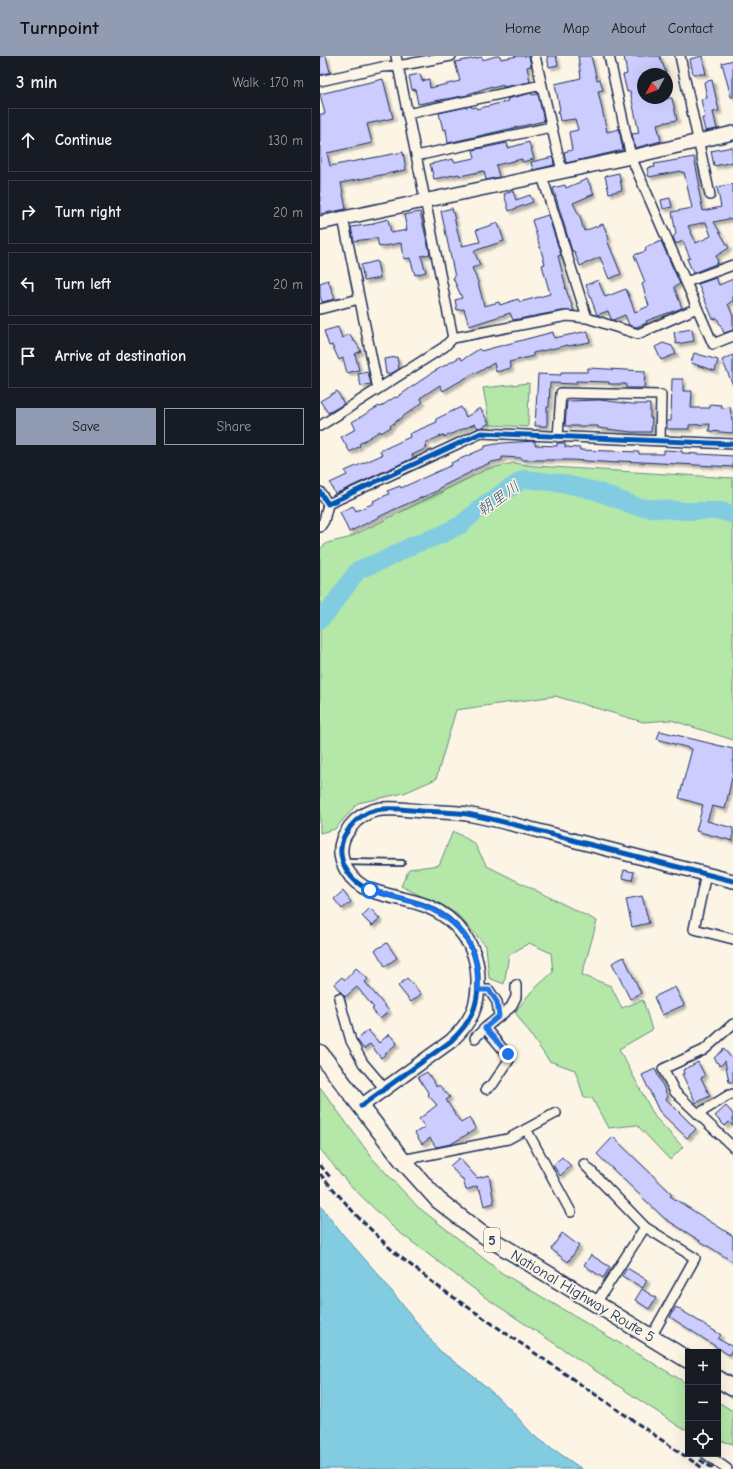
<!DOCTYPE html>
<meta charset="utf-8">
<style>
body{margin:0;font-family:"Comic Neue","Klee One",sans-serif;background:#20242c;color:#f1f3f6}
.controls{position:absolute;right:12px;bottom:12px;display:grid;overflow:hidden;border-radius:0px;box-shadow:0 4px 16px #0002}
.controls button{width:36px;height:36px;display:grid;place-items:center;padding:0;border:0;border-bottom:1px solid #363941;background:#171b24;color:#f1f3f6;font:20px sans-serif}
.compass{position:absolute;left:317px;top:12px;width:36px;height:36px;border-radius:50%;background:#171b24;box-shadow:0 4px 16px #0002;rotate:229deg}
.stop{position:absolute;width:12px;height:12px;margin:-9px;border:3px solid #1a73e8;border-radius:50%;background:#fff}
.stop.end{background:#1a73e8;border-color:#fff;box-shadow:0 1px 4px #0008}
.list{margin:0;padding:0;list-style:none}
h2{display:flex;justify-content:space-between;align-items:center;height:52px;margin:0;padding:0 16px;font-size:17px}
h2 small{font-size:13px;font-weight:400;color:#9ea1a6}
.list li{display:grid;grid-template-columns:26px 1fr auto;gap:12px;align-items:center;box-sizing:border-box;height:64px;margin:0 8px 8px;padding:0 8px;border:1px solid #363941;border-radius:0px}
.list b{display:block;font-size:15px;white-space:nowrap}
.list em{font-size:13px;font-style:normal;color:#9ea1a6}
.actions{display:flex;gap:8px;padding:12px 16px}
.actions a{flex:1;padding:9px 0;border:1px solid #919bb2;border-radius:0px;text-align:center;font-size:14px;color:#919bb2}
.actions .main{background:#919bb2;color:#111}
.icon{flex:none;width:22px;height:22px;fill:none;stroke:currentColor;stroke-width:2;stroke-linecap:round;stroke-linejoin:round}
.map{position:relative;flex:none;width:413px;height:1413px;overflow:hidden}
header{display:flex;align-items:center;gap:24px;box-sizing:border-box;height:56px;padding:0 20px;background:#919bb2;color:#111}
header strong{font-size:19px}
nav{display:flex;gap:22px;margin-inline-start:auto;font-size:14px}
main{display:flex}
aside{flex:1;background:#171b24}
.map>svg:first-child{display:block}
</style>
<header>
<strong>Turnpoint</strong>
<nav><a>Home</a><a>Map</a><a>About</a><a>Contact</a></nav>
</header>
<main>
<aside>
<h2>3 min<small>Walk · 170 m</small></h2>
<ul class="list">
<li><svg class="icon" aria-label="ahead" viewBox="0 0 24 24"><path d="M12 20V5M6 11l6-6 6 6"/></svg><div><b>Continue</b></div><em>130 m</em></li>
<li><svg class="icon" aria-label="right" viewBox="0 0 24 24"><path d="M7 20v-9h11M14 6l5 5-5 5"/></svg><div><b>Turn right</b></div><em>20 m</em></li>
<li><svg class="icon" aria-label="left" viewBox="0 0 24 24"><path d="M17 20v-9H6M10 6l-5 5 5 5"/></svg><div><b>Turn left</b></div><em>20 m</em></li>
<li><svg class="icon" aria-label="arrive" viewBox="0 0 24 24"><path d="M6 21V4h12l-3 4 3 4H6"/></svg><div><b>Arrive at destination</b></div></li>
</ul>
<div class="actions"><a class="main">Save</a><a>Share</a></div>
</aside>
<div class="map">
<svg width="413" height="1413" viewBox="0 0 413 1413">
<defs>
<filter id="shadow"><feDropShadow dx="3" dy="3" stdDeviation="1" flood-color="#0004"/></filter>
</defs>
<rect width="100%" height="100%" fill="#fcf5e5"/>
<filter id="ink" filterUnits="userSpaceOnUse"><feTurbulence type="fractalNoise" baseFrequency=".025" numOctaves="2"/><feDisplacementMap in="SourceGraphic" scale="8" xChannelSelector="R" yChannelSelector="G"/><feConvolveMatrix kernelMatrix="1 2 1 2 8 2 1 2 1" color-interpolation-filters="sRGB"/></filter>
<g filter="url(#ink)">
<!-- green -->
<path fill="#b4e7a8" stroke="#688b83" d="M209,327L208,371L170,369L163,332Z
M193,407L215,410L413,422V684L351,664L323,666L235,640L136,654L116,723L84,737L38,747L15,773L0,777V493L7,487L28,482L167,413Z
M133,775L154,787L167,810L277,865L262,919L291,930L302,952L323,944L332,974L299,993L335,1061L363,1091L350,1104L317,1069L288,1072L272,1042L264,1041L255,1014L229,1005L195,956L211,936L233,916L231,897L209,887L189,899L184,928L169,922L166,890L137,858L81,830L89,813L119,809Z
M0,1031L53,1103L98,1151L182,1217L368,1328V1374L360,1371L166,1242L75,1173L28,1127L0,1093Z
M398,1346L413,1355V1388L398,1384Z"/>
<!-- water -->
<path fill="#82cce2" stroke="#598dad" d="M0,1149L19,1174L58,1218L119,1294L163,1328L192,1355L213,1379L262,1413H0Z"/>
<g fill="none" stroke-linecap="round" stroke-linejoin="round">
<!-- river -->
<path stroke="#82cce2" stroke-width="18" d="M0,564L7,557L38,514L66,503L93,489L121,479L142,468L165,448L204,423L241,427L276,435L318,451L366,455H401L413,459"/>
</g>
<!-- building -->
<path fill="#ccf" stroke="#1b2f5e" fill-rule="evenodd" filter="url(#shadow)" d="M0,0H6L10,16L0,19Z
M176,0H180L181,3L198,0H209L211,10L207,11L210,26L183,31V29L172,32V30L148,38V39L98,48L95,33L92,34L89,20L100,18L102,25L109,23L110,32L140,25L135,6L162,1L163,4Z
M227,0H236L238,9L229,11Z
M258,0H271L277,24L280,23L283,34L278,35L287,76L299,73L303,94L246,107L244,96L252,94L249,76L258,74L255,63L240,65L238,55L240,54L235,28L261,22Z
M304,0H340L342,8H343L346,18H323V42H352L357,64L337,68L341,85L315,92L312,78L319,77L310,35L307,36L303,19L307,18Z
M382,0L386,18H373L370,3Z
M413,4V41H411L402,7Z
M63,23L73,62L47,68L52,87L7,97L10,110L83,96L86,114L21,127L26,153L0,158V58H5L0,38Z
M392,24L399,55L393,56L397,73L385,75L382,62H385L381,43L387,42L384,26Z
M212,37V39L218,38L224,65L128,87L126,73L123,74L119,57L151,50L152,52L156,51L157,53L188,45L187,43Z
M209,86L214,103L202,106V103L176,109L179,121L166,124L164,115L140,120L139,118L114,123L110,108L133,103L134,106L155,102L153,94L187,87L188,92Z
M412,91L413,106L394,110L391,95Z
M233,101L234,109L213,114L211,106Z
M374,101L380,131H378L383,155L401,151L397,131L413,128V162L394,166L409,192L396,200L398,207L373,217L367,203L370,202L363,185L356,188L353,181L356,178L352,156L372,152L364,116L362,117L361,115L329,121L327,112L335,111L334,108ZM386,166L391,180L376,187L368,170Z
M299,117L302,134L289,137L285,120Z
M267,123L274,138L253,147L260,161L264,175L283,168L289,183L287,184L301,218L289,223L280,201L260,210L254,195H252L233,132L245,129L246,132Z
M193,135L196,144L210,139L213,146L189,155L184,138Z
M350,142L352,151L343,153L341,144Z
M132,152L140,186H142V190L160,186L156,174L178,167L184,185L154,195L160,209L152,212L158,226L164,250L179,246L180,249L198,243L200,246L230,238L222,209L225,208L212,164L228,159L241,199L238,200L246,231H245L254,255H241L193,264L190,257L149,270L144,253L137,254L135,244L142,242L133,222L135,221L121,155Z
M100,156L110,198L101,200L106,216L95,219L90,202L84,203L82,188L80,187L59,191L57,182L34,185L31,171L54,168L53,167L68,163L71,177L87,174L84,159Z
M341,185L360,228L354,231L362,252L326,265L327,267L316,271L309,269L305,259L293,264L291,263L288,255L277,259L266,229L278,224L285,241L306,233L315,256L329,250L322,228L325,226L314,199L326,195L325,192Z
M57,205L60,222L44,225L41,209Z
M396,222L399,229L413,223V245L409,247L408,248L413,260V274L404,277L397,262L393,263L378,228Z
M8,224L15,243L2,246L0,240V227Z
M18,271L22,282L30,278L33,285H35L41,295L35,298L39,314L27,317L23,302L19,304L12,289L9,290L4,275Z
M372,273L374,285L356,288L354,276Z
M268,275L270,286L248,290V289L213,297V300L189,306L191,312L176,316L174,307L157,317L156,316L123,335L120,329L100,342L103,346L70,370L71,371L61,377L60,375L39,388L40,390L30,396L21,381L36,373L32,366L59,350L60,351L75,341L76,342L113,316L140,301L142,304L159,293L161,295L233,276L234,282Z
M343,287L352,290L356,298L341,304L335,291Z
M374,297L398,304L395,315L371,307Z
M413,299V329L402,304Z
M77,301L79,313L72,317L66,318L64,303Z
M268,312L325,315L324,332H306V328H289V326L256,325V328L230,327L229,351H227V370H215L218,318L241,319V316H267Z
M48,316L51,328L41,330L38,318Z
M352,323H363V335H372L371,352H390V348L401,349L402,352L410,351L412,365H413V377L389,375L390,368L369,369V373H347V365H351Z
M17,335L24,348L8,357L0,345Z
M280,344L312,348H330V362H332L331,376H312L278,372V370H245L247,345Z
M141,351L146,361L160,352L169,367L163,371L158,372L155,368L124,381L123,379L105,387L107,392L92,399L93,402L15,438L10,427L27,419L25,415L62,399L60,395L90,381L89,378L117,366L116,363Z
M215,385V389L237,390V387H245V391L260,392V394L319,396V398H344V394L362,395V397L413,400V411L322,406L298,405V407L251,404H202V402L182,401V404L172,406L151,415V416L119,432V434L73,454L29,476L20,456L33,450L36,455L54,447L53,445L69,438L67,435L80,430L81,432L132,409L131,407L165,392V390L182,387Z
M340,675L413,693V717L405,753L392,750L387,765L413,772V785L376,775L383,749L359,742L372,693L337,683Z
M304,814L314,816L312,824L302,822Z
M23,835L31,846L22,853L14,843Z
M322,840L329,867L312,871L306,843Z
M50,852L60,863L52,870L42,860Z
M67,887L77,902L65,910L55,894Z
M304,901L321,937L310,943L292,907Z
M36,912L48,923L45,926L69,955L60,963L52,953L54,952L37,931L25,941L14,928L22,921L25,924Z
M87,922L101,938L91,946L78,930Z
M355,931L364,949L342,959L334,941Z
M48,974L59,987L69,978L77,987L61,1002L50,988L44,993L37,984Z
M403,992L413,1004V1026H409L405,1005L400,1010L394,1002L403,994Z
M378,1006L385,1020L381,1022L390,1040L376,1047L362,1018H364L363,1014Z
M335,1013L348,1041L346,1043L376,1073L367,1082L339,1055L322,1019Z
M107,1016L117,1031L119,1029L130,1041L126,1044L141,1067L149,1062L156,1073L131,1088L116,1091L110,1082L102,1088L95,1077L105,1071L99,1063L117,1049L108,1039L109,1038L98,1021Z
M406,1050L413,1058V1070L409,1066L405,1070L395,1060Z
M293,1081L352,1138L350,1140L413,1180V1206L344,1162L277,1098Z
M242,1101L251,1110L240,1120L233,1109Z
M139,1102L157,1122L169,1119L174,1147L164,1150L160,1134H158L157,1130L146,1134L143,1124L130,1110Z
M242,1177L259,1190L248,1206L231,1193Z
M271,1199L290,1211L283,1222L264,1209Z
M307,1212L327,1224L323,1232L302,1220Z
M322,1233L336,1242L329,1253L315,1244Z
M356,1251L401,1279L398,1283L413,1291L409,1299L350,1261Z"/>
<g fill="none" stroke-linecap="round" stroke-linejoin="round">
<!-- lane casing -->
<g stroke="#1b2f5e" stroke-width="8">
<path id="lane" d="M24,806L82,807"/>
</g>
<!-- street casing -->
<g stroke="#1b2f5e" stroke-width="12">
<path id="street" d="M76,0L133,282
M215,0L242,115
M289,0L311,101L393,288L413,280
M360,0L390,139
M0,25L62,11L78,10L131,0
M87,58L222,29
M96,100L231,71
M222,120L267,262
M23,162L58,333
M366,226L413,209
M0,253L39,243
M0,370L124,291L133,282L247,260L267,262L318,278L377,252
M238,381L241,337L341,339L340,385
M0,436L8,448L161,377L413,388
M0,471L4,465L8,448
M386,818L374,873L413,883
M158,934H169L177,946L179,960
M19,942L31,985L43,1007L65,1033
M413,968L384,994L343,1013L355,1036L413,1091
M165,972L187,998L189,1004L173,1028L166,1033
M155,982L165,972L191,951L196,941V929
M378,1058L409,1039L413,1038
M206,1073L251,1156
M82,1104L188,1083L236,1057
M264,1108L325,1171L375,1202L331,1281
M276,1247L325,1171
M386,1398L407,1413"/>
</g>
<!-- secondary casing -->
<g stroke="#1b2f5e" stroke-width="16">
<path id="secondary" d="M0,167L311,101L413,77
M41,1050L131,985C150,967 159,951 158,923C158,891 138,863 107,850C89,843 68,841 50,834C31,827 15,804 23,783C24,779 28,775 30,771C36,763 46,756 56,754C70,751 87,754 101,755C116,756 132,756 147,758C185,765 222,776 260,786C311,799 362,812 413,825"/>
</g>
<!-- highway casing -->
<g stroke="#1b2f5e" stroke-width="19">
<path id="highway" d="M0,997L82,1104L118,1144L159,1176L368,1304
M398,1323L413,1332"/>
</g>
<!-- lane -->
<use href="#lane" stroke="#fcf5e5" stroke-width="4.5"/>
<!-- street -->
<use href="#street" stroke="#fcf5e5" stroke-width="9"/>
<!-- secondary -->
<use href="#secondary" stroke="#fcf5e5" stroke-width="13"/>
<!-- highway -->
<use href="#highway" stroke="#fcf5e5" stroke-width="16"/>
<!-- rail -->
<path stroke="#1b2f5e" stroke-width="3" stroke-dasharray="6 3" stroke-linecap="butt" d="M0,1109L10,1121
M0,1118L38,1161L74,1196L120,1232L384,1413
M380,1404L394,1413"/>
<!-- cycleway casing -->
<g stroke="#fcf5e5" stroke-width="8">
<path id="cycleway" d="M0,436L8,448L161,377L413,388
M41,1050L131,985C150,967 159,951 158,923C158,891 138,863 107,850C89,843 68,841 50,834C31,827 15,804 23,783C24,779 28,775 30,771C36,763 46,756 56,754C70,751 87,754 101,755C116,756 132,756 147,758C185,765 222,776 260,786C311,799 362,812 413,825"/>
</g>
<!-- cycleway -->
<use href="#cycleway" stroke="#0057b8" stroke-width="5"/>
</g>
</g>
<g fill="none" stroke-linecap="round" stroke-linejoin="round" filter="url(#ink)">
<!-- route -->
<path stroke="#1a73e8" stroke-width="5" d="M50,834C91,845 146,855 156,906C158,915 158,924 158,934H169L177,946L179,960L165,972L188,998"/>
</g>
<g text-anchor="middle" stroke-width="3" stroke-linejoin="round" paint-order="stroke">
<!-- shield labels -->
<rect fill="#fcf5e5" stroke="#5e6a86" stroke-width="1" x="164" y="1172" width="16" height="24" rx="3"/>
<g font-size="14" font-weight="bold" fill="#1b2f5e">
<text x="172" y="1189">5</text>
</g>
<!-- street labels -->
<g font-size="15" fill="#1b2f5e" stroke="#fcf5e5">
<text transform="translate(263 1240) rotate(31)" y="5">National Highway Route 5</text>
</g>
<!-- water labels -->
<g font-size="16" font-style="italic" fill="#35567f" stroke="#fcf5e5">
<text transform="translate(178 442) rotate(-35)" y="6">朝里川</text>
</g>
</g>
</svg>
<div class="controls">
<button>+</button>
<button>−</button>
<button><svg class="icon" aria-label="locate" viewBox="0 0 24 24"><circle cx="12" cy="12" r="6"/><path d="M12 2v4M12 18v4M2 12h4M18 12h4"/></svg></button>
</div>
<svg class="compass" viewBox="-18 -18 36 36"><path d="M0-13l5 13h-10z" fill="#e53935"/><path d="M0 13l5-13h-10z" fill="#9ea1a6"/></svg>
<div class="stop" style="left:50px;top:834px"></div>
<div class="stop end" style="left:188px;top:998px"></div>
</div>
</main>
